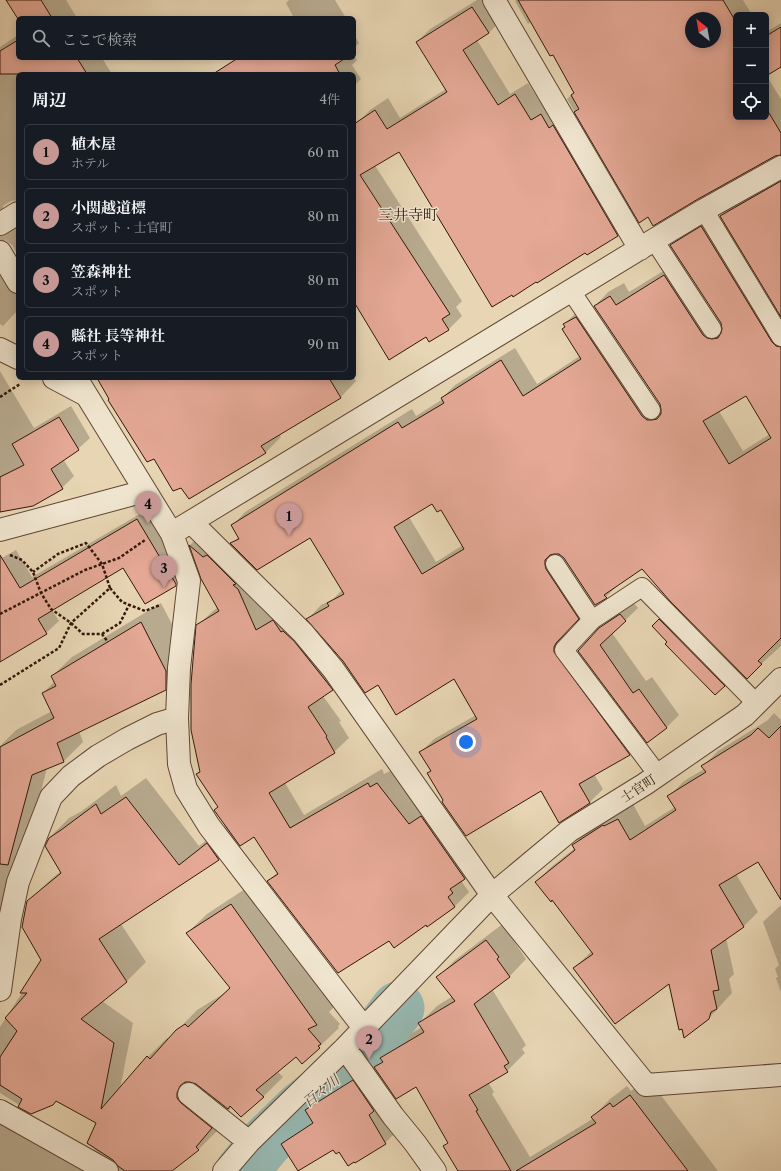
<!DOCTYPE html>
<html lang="ja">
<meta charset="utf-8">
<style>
body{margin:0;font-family:"Libre Caslon Text","Noto Serif JP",serif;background:#20242c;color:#f1f3f6}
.controls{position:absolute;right:12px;top:12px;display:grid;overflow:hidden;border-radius:6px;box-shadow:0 2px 10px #0003}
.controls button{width:36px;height:36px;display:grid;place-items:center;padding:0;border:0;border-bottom:1px solid #363941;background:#171b24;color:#f1f3f6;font:20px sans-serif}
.compass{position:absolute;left:685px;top:12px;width:36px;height:36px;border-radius:50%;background:#171b24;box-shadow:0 2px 10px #0003;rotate:329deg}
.you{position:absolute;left:466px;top:742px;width:14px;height:14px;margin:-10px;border:3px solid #fff;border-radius:50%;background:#1a73e8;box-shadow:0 0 0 6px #1a73e833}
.badge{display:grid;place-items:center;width:26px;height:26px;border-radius:50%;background:#c59692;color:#111;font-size:13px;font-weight:700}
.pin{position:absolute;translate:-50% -33px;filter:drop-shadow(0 1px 2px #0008)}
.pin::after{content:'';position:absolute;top:21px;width:14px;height:12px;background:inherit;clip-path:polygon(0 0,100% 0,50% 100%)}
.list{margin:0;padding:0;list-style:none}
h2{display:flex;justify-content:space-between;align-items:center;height:52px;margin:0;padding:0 16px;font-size:17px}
h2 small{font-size:13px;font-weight:400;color:#9ea1a6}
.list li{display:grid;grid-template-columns:26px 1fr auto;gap:12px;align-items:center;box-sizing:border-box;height:56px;margin:0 8px 8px;padding:0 8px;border:1px solid #363941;border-radius:6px}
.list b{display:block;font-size:15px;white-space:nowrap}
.list p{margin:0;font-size:13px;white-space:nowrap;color:#9ea1a6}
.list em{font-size:13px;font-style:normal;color:#9ea1a6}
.icon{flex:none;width:22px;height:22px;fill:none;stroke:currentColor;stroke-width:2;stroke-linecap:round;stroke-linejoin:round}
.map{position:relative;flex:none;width:781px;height:1171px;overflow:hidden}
.search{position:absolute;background:#171b24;box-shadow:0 2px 10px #0003;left:16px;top:16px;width:340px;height:44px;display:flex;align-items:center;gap:10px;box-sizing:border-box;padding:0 14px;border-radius:6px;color:#9ea1a6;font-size:15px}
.panel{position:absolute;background:#171b24;box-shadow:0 2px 10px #0003;left:16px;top:72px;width:340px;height:308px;border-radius:6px}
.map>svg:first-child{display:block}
</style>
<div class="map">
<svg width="781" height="1171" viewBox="0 0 781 1171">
<rect width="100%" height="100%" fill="#e7d5b3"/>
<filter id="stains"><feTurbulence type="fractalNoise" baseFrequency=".005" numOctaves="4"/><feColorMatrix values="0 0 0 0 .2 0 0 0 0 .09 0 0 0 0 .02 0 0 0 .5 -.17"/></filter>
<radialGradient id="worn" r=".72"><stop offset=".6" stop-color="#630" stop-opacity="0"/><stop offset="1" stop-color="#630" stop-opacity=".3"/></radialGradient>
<!-- shadow -->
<path fill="#0003" fill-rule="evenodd" d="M12,0H66L77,18H18Z
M289,0H335L346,18H294L286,3Z
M477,0H488L501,20L489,33L477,40L510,94L528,83L544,108L558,100L630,223L617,235L585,252L399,150L357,123L370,110L388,98L400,118L446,89L417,42L430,29Z
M516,0H743L752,15H736V117H766V32L781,23V66L766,75L781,99V148L771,157L654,224L648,216L639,221L567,99L574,92L553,54L531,22L528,24L515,1ZM691,18H715V42H691Z
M354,34L359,43L354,48Z
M18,35V58H102L112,74H18V200L11,201L3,206V208L5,214L18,221V256L12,245L4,239L18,265V310L3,326L0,324V47Z
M354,55L357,60L352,65L361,79L354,86V74H236L231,64L236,58H354Z
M365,150L462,301L456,307L462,316L449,329L427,336L354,300V157Z
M781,176V315L721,216L734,202Z
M715,213L781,322V646L747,677L642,568L619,584L606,597L595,604L564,557L558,552L591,605L570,628L567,633V638L642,741L629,754L594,774L603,789L590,802L541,790L444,800L428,773L431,770L421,752L434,739L476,715L455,678L378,684L343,660L308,619L321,605L333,599L342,590L310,536L232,543L239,537L232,526L245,512L412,409L416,416L443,399L442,398L455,385L515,348L537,384L580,356L564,324L578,311L656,402L662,408L661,404L595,306L608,292L624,283L629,292L678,262L716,321L722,325L671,245L685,232ZM746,394L770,434L743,451L719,411ZM433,503L441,509L463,545L436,562L409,517Z
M0,371L34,428L71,406L90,438L78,449L63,459L74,476L62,488L33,505L0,511Z
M354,377L356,381L341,397L279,434L281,437L265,453L182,486L154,458L110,399L98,378Z
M150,508L188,572L175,585L124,567L52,610L59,621L46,633L0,661V559L16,550L32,577Z
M204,531L252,575L270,617L287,607L346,675L332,689L323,696L341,721L339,722L349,738L334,752L285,783L304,815L382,769L384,774L392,770L478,864L462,882L469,892L455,906L428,925L427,924L389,940L268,881L278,872L254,836L237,841L219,859L121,924L146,962L126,982L102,1001L133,1023L120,1089L148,1057L167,1038L169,1039L197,1010L223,994L231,987L187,933L207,914L251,885L336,1005L329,1012L340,1024L338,1026L339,1028L319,1047L296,1056L277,1071L283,1077L263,1097L231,1105L229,1107L231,1108L215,1126L218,1130L198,1150L170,1171H0V1116L89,1155L95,1149L87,1144L97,1123L57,1100L32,1113L0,1093V1027L43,960L28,902L48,882L61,871L49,838L69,818L82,811L116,785L121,796L146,778L199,846L226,825L215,810L218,806L197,774L201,770L197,626L212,612L218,607L202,578L190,545Z
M633,602L638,608L612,633L646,681L652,677L679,715L667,727L647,742L579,651L613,616Z
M161,603L186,651L185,669L165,689L79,731L83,742L64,761L47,768L33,823L0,1000V746L16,730L52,711L43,693L55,681L52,676L72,657Z
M673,606L738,672L715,694L653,626Z
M774,713L781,720V898L758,860L736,874L758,912L743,927L726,938L734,974L729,979L732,993L709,1018L669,982L574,968L592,951L553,899L536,882L551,867L575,848L573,845L588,830L633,804L645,826L675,807L669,796L684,781L704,769L703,766L718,751L768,720Z
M781,905V992L776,978L778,977L775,969L779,965L763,922Z
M504,923L516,939L514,941L526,959L509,977L492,989L526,1045L522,1049L525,1053L507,1071L488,1082L494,1092L492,1094L530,1157L594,1118L593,1117L610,1099L627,1086L631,1091L648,1078L718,1171H482L416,1085L375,1067L383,1060L382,1058L399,1041L422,1027L420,1023L437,1006L453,996L438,977L455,960Z
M362,1072L394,1134L385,1143L340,1150L334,1148L283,1144L292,1135L313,1121L306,1110L315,1101Z"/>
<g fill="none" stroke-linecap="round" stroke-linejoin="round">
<!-- river -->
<path stroke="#97b8b1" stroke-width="53" d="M242,1171L266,1142L301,1108L334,1082L368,1048L398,1008"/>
</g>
<!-- building -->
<path fill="#e4a895" stroke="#33170a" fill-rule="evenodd" d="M6,0H41L52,18H18V19Z
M518,0H723L736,22V117H766V108L781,133V155L775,156L698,199L653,226L648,217L639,223L574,112L579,109L571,95L574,93L553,55L550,56ZM691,18H715V42H691Z
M472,7L489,33L463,50L498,105L515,94L531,120L541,114L549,128L553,125L618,236L587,255L585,253L537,283L536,282L513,297L512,295L492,307L399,152L360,175L450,314L442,319L449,330L429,342L426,337L389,360L354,302V124L375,110L387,129L447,92L416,42Z
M781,27V67L766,76V36Z
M18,40V58H77L87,74H0V51Z
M238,58H343L344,59L335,65L340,74H213Z
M781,181V317L720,216Z
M701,226L772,342L776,346L781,347V638L758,661L762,664L747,679L670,601L642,569L604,595L607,598L595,605L564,558L559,554H554L550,555L545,560V565L546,569L579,619L556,643L554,647V652L630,755L579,784L590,803L559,823L541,791L466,836L442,802L443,800L427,773L431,771L419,752L477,719L454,679L396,715L378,685L365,693L343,661L306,619L329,606L327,603L344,594L310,538L257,570L230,543L239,539L231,525L398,422L402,428L444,403L441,398L501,360L523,396L581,359L562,329L565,327L563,324L576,317L642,416L647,420H652L657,419L661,414V409L660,404L594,306L610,296L616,305L664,275L703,335L707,338L712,339L718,338L721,333L722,329L721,323L670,245ZM746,396L771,438L729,464L703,421ZM432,504L437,512L441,510L464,549L422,574L394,527Z
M97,378H329L341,398L261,446L266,453L189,499L181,488L173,491L154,459L147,462L108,400L109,399Z
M59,417L79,450L51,469L63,489L33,506L0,512V477L24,465L12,444Z
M137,519L176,584V586L145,604L123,568L38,619L47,634L0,662V555L20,588Z
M189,545L203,557L207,555L236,584L233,585L238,589L256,630L273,620L281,632L283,631L294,641L333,690L308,707L327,736L326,737L335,753L269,793L290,828L368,783L370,787L377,783L409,824L421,816L465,879L450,889L453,893L448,897L455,907L427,927L426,925L394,948L389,941L338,973L267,881L278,874L254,837L240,846L214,810L218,807L196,774L200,772L191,730V684L196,625L219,611L201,579Z
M620,614L626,621L600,645L633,693L639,689L667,728L647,743L578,651L599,628Z
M659,619L725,686L715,695L665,644L667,642L652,626Z
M141,622L166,671V690L57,743L64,762L32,775L8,865L0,864V747L54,718L42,693L56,686L51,676Z
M781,726V900L758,862L719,885L744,927L711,950L719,990L713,991L717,1009L711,1012L709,1019L684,1038L682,1029L679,1030L669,984L615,1024L573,968L593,954L552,900L551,902L535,882L575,850L572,845L603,825L604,826L618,819L630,840L676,810L667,796L706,772L701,766L751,735L758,728L769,738Z
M126,797L179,865L207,843L219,860L99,939L127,982L81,1019L114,1043L101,1109L147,1056L150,1059L176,1030L185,1024L188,1027L230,988L186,933L231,904L317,1025L308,1029L321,1044L318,1046L320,1048L302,1064L296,1057L256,1090L264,1097L241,1117L230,1106L228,1109L196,1084L190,1082H185L180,1086L177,1093V1098L181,1103L212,1128L196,1147L199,1150L172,1171H125L118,1166L113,1160L87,1143L96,1123L56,1101L53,1105L31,1114L18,1107L22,1099L0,1085V1057L17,1031L5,1018L27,993H20L41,960L22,927L27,901L61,873L45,846L49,838L61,830L96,804L101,814Z
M486,940L499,957L497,959L510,977L474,1004L509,1063L504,1066L508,1072L469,1095L478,1110L476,1111L511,1171H458L443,1146L448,1143L416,1087L396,1099L374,1067L383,1062L380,1058L424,1032L418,1023L455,1001L436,977Z
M353,1080L374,1111L369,1115L386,1144L355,1163L354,1162L348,1166L339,1152L336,1154L333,1150L298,1171L281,1144L313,1123L305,1110Z
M630,1095L688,1171H516L596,1123L591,1117L610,1103L613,1107Z"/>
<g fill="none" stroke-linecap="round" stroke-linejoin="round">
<!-- service casing -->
<g stroke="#604634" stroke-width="20">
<path id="service" d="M704,210L781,337
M654,240L712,329
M571,291L651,410
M555,564L592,620
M658,775L564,650L592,620L642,587L757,704"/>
</g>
<!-- minor casing -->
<g stroke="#604634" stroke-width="24">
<path id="minor" d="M494,0L640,249
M0,224L18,213
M0,252L18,282
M0,349L18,358
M54,378L86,395
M76,378L172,534L189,581L179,668L177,718L179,764L186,789L209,826L364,1028
M191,522L303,633L333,669L492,895L646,1085L781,1075
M179,529L654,240L704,210L781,167
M0,530L145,491
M0,990L10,919L18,882L51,797L71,776L98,756L127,739L157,724L177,718
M345,1048L393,1116L415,1143L435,1171
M189,1094L249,1142
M0,1111L107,1171
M224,1171L249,1142L345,1048L492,895L569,831L645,784L745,715L781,679"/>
</g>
<!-- path -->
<path stroke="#33170a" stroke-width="2.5" stroke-dasharray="3 2" stroke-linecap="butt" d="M0,397L20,384
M10,555L22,560L33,572L41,593L51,609L71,623L83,634H102L108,642
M110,588L122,602L145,611L160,605
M0,614L85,570L119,558L145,540
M102,634L120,623L129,605
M0,685L59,648L71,623L110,588L102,564L86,543L58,554L33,572"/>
<!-- service -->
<use href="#service" stroke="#efe4ce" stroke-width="18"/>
<!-- minor -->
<use href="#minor" stroke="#efe4ce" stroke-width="22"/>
</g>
<g text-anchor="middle" stroke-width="3" stroke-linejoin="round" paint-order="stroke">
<!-- street labels -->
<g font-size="13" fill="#33170a" stroke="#efe4ce">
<text transform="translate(638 788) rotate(-33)" y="5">士官町</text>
</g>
<!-- water labels -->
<g font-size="14" font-style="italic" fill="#51473c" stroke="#efe4ce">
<text transform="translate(321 1091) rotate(-39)" y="5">百々川</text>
</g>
<!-- quarter labels -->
<g font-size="15" fill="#33170a" stroke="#efe4ce">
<text x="408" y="220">三井寺町</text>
</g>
</g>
<rect width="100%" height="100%" filter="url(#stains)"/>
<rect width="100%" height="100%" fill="url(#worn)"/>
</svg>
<div class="controls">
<button>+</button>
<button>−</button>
<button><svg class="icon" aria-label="locate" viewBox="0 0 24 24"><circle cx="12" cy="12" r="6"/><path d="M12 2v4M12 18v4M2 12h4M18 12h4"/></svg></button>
</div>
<svg class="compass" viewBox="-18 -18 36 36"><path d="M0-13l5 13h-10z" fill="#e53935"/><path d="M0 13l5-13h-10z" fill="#9ea1a6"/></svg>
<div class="you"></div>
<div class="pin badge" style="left:289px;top:536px">1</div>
<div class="pin badge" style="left:369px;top:1059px">2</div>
<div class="pin badge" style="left:164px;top:588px">3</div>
<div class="pin badge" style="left:148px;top:524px">4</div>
<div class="search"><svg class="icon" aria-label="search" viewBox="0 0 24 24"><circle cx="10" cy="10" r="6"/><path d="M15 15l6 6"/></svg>ここで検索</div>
<section class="panel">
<h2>周辺<small>4件</small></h2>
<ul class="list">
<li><span class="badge">1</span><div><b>植木屋</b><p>ホテル</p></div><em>60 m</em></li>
<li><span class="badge">2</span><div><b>小関越道標</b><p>スポット · 士官町</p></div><em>80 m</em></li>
<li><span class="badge">3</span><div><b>笠森神社</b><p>スポット</p></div><em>80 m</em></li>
<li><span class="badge">4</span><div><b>縣社 長等神社</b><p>スポット</p></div><em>90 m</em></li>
</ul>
</section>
</div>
